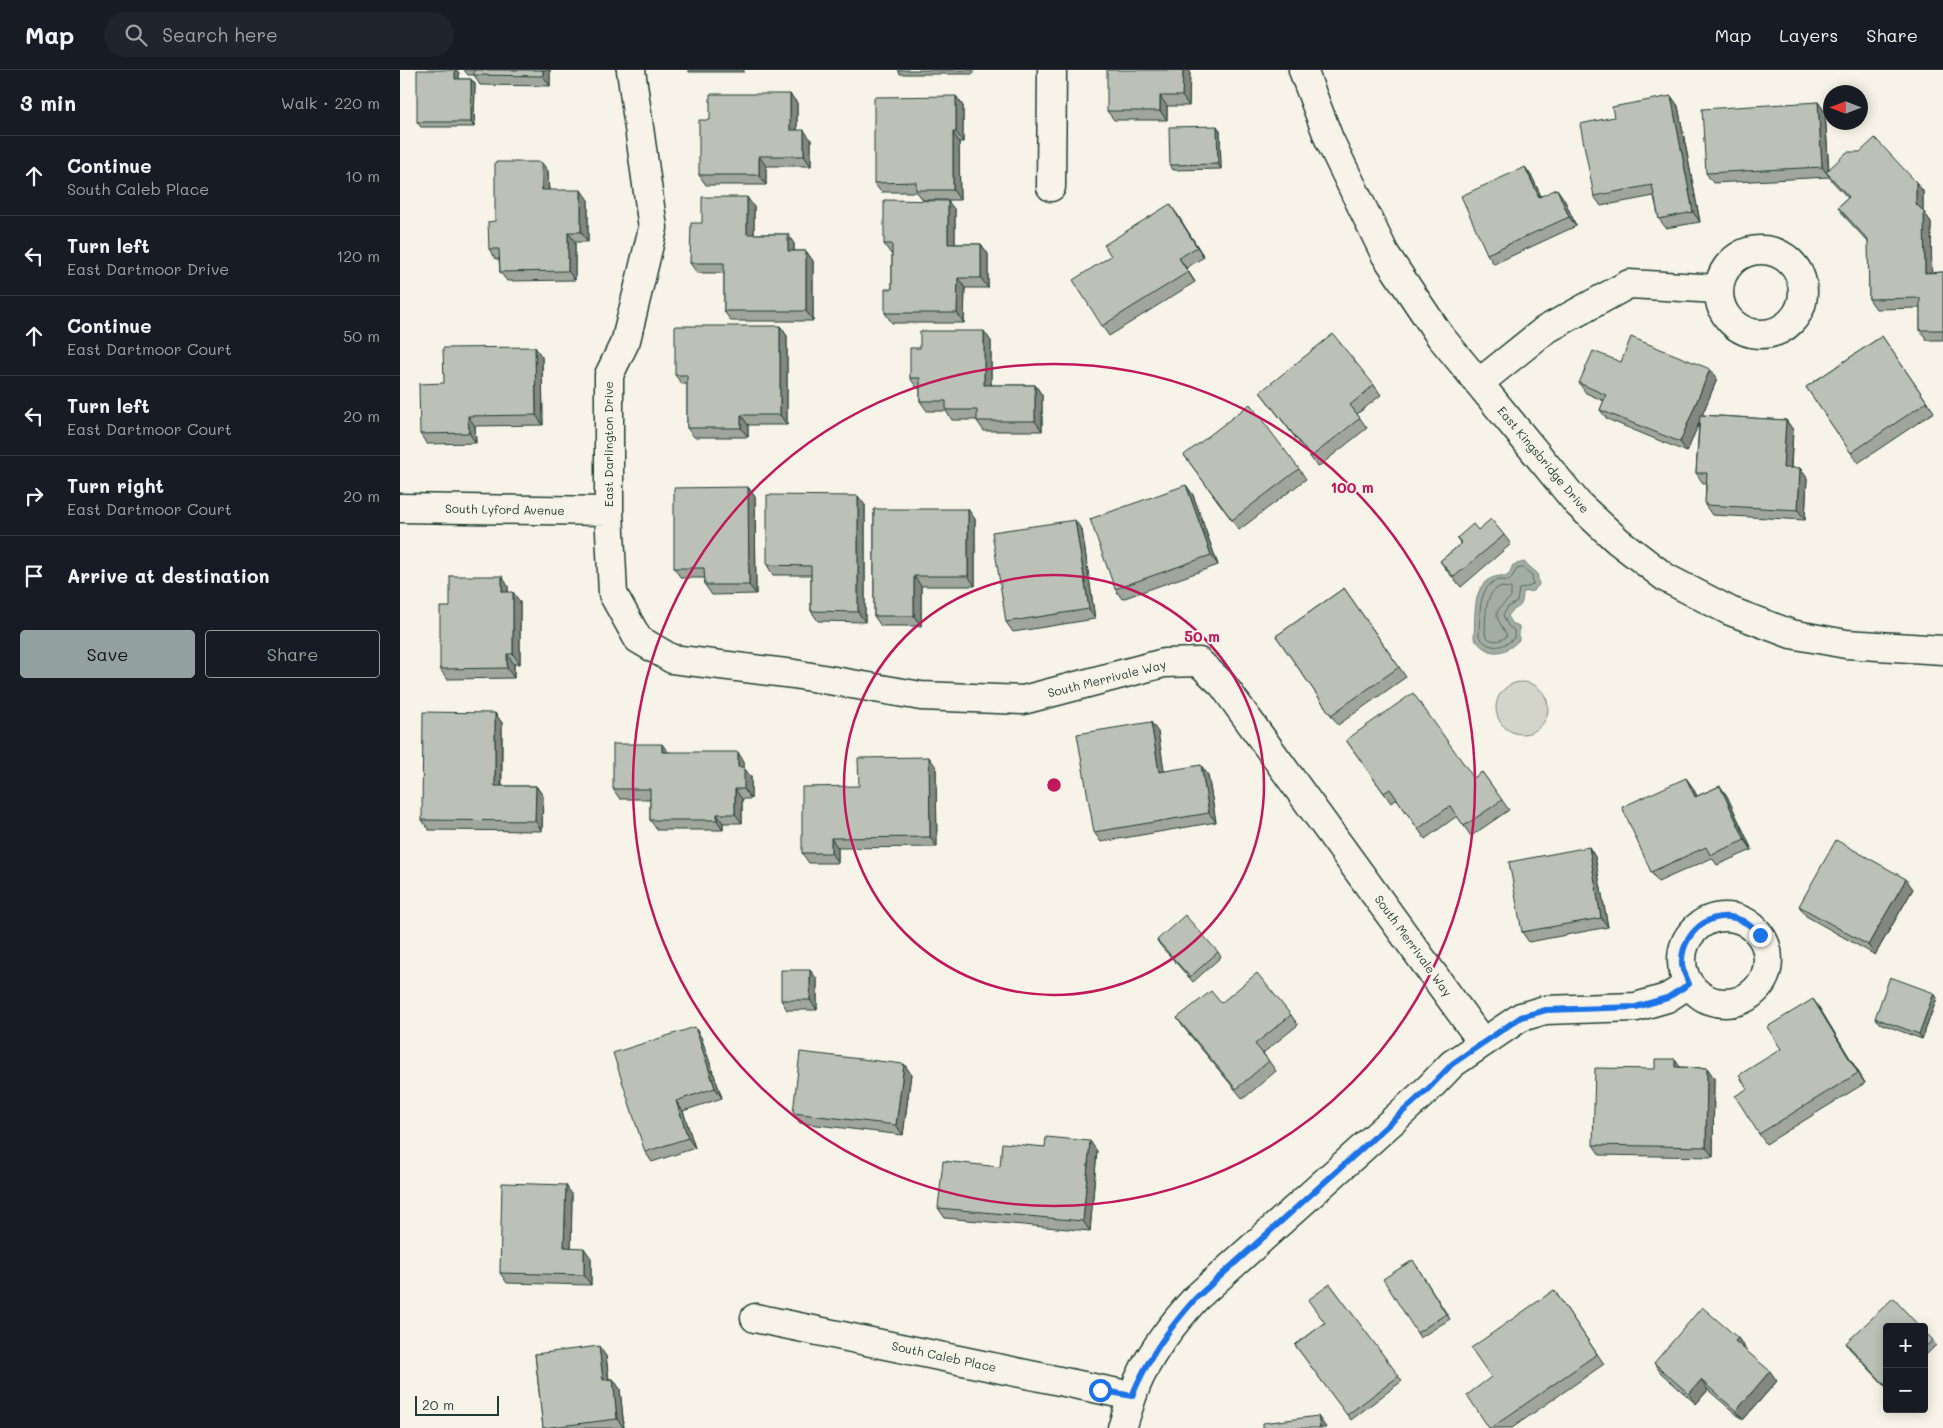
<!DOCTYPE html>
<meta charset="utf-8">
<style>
body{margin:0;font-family:Mali,sans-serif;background:#20242c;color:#f1f3f6}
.controls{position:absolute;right:15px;bottom:15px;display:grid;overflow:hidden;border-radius:5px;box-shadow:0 2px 12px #0003}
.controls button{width:45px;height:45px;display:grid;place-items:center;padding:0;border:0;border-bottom:1px solid #363941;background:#171b24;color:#f1f3f6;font:25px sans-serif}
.compass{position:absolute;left:1423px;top:15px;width:45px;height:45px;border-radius:50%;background:#171b24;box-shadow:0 2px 12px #0003;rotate:270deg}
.scale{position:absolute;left:15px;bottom:12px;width:84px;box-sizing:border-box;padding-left:5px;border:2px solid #1f3d34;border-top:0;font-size:14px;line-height:18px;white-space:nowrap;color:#1f3d34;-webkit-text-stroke:4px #f7f3e8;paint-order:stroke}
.stop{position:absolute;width:15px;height:15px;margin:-11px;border:4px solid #1a73e8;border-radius:50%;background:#fff}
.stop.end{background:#1a73e8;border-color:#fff;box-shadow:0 1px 5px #0008}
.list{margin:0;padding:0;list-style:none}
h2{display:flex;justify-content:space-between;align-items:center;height:65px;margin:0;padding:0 20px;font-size:21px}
h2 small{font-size:16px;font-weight:400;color:#9ea1a6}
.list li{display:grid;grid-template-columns:32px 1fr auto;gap:15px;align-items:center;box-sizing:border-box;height:80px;padding:0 20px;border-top:1px solid #363941}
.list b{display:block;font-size:19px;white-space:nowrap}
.list p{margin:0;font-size:16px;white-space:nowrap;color:#9ea1a6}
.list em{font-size:16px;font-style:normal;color:#9ea1a6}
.actions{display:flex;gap:10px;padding:15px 20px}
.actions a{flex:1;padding:11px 0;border:1px solid #92a19f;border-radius:5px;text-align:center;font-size:18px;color:#92a19f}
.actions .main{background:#92a19f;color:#111}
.icon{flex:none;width:28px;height:28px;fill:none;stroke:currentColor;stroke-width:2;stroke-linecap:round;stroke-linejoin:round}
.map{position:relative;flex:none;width:1543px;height:1358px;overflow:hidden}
header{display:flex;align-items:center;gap:30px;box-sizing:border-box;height:70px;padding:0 25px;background:#171b24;border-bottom:1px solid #363941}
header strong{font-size:24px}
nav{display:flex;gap:28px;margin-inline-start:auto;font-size:18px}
.search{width:350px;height:45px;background:#20242c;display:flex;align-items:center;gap:12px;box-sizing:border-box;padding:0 18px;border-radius:28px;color:#9ea1a6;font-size:19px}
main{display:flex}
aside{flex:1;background:#171b24}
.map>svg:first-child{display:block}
</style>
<header>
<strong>Map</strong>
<div class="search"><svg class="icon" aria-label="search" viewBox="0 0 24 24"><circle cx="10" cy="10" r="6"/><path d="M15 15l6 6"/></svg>Search here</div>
<nav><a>Map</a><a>Layers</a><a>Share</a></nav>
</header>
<main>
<aside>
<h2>3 min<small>Walk · 220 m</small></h2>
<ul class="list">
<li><svg class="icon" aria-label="ahead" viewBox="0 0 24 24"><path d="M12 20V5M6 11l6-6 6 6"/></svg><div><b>Continue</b><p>South Caleb Place</p></div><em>10 m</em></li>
<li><svg class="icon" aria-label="left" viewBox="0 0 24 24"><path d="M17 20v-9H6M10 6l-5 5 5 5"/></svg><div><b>Turn left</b><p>East Dartmoor Drive</p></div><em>120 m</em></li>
<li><svg class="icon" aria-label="ahead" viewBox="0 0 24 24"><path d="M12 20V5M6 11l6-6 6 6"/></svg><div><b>Continue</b><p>East Dartmoor Court</p></div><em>50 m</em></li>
<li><svg class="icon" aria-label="left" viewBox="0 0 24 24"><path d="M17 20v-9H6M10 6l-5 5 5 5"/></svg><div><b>Turn left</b><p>East Dartmoor Court</p></div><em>20 m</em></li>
<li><svg class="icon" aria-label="right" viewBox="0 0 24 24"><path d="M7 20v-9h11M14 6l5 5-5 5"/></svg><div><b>Turn right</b><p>East Dartmoor Court</p></div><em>20 m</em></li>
<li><svg class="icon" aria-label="arrive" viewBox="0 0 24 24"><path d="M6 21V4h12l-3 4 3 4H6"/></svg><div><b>Arrive at destination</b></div></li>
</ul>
<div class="actions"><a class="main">Save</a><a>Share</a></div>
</aside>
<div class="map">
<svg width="1543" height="1358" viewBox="0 0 1543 1358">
<rect width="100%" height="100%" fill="#f7f3e8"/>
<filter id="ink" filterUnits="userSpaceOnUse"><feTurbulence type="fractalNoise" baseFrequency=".02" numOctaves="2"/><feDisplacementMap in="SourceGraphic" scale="10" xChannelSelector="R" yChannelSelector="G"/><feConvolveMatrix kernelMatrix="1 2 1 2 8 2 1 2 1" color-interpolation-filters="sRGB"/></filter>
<g filter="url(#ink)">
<!-- green -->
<path fill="#d3d5ca" stroke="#79897f" d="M1096 638a26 26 0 1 1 52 0a26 26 0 1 1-52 0Z"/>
<!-- water -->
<path fill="#a4ada3" stroke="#6f8077" d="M1124,492L1137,503L1139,515L1133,521L1123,522C1122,543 1117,533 1108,546L1112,553L1119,556V570C1103,586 1088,587 1074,568C1076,541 1070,503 1108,506L1113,495Z"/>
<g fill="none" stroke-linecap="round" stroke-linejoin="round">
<!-- shore -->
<path stroke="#546a60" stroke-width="1" d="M1123,498L1132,505L1133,514L1131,516L1119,519L1117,532L1108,537L1103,545L1108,556L1114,560V568C1103,579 1087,580 1079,566C1080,549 1077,514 1099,510C1103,510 1106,511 1110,510L1117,499Z
M1100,517L1111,518V527C1089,546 1097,545 1107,566C1101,572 1090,573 1085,565C1086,549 1083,523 1100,517Z"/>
<!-- minor casing -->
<g stroke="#1f3d34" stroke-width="31">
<path id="minor" d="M231,0L253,158L226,270L209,305V441L213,524L238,569L272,589L394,604L521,626L623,630L764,593L799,592L823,615L1083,973
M903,0L929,69L985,184L1040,266L1178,434L1218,471L1266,508L1330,541L1391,564L1446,574L1543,580
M651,117L652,0
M1319 222a42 42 0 1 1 84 0a42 42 0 1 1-84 0Z
M1079,313L1145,260L1229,214L1318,219
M0,438L209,441
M1282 890a43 43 0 1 1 86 0a43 43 0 1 1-86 0Z
M355,1248L732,1326
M722,1358C728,1341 732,1323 740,1307C754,1277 774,1252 796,1228L1028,1019L1052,994L1121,947L1145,940L1236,937L1267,928L1289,914"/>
</g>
<!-- minor -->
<use href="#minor" stroke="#f7f3e8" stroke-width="28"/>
</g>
<!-- wall -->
<path fill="#a1a69d" stroke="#1f3d34" d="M64,0H150V16L80,15L74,5H68Z
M288,0H344V2H289Z
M498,0H573V4H500Z
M790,0L789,36H767V50H714L707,41Z
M59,3V9H71L75,14L74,57H21L17,52Z
M390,24L397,33V60L411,70V96H366V115H306L299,105L310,50Z
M556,26L563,36V72H559L560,130H523L517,122H481L474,113Z
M1271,26L1278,36L1300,152L1266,158L1259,149L1254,126L1201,136L1194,126L1214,47Z
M1418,32L1425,42L1429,100L1516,112L1523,121V141L1531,152V203L1543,202V270H1527L1520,260V238L1476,239L1469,229V173L1445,147L1438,137L1448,128L1433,112L1429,107L1313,113L1306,103Z
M817,56L820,61L821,99L773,100L770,95Z
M141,92L148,101L149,120L188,130V172H175V210L107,211L100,202L99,189H96L89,179Z
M1125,97L1132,107L1141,126L1164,129L1176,156L1094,194L1087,184Z
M354,137V164H388L394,174V181H406L413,191V251H331L324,241V203H297L290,193L302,153Z
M555,140V174H581L588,184V218H565L564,253H492L485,243L492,219V184H491L484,174Z
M777,144L804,187L786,198L795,212L709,266L702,256L711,186Z
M380,256L387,266V355H348V367H294L287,358V314H282L275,305Z
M1482,266L1534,342L1458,393L1406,317Z
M591,271V315H635L642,325V361H584L577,351V350H552L546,341H527L520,331V318H517L510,308L520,278Z
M142,287L143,355L75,356L76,373L27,374L20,364L44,313Z
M1221,292L1317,309L1302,345L1386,350L1393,360L1391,398H1400L1407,408L1405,450L1312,445L1305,435L1306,413H1303L1296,403L1299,351L1287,382L1207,349L1200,340L1204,331L1186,323L1179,313Z
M974,315L981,325L957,344L967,358L918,397L860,322Z
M784,385L899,399L906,409L839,460Z
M786,415L793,425L818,495L722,529L715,519Z
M348,417L355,427L356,524L312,525L305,515V508H281L274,498Z
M465,435V552L418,551L411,541V505H373L367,495Z
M474,439L575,449V516H521V556H481L474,546Z
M682,460L695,549L613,562L606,552Z
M1078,460L1104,465L1111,474L1061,517L1047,501L1040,491L1061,474L1057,468Z
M108,516V522L120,532V594H114V608L47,609L40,599L50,537Z
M944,518L1006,607L938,655L876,566Z
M95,643L102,653V716H136L143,726L142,761L29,760L22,750Z
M758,662L764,701L808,705L816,752L701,772L694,762Z
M946,670L1074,708L1082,702L1109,740L1071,766L1057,746L1025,769L997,729L991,733Z
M268,682L344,692V698L351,707V729H342V753H323V760H257L250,750V729H220L213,719Z
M536,697L537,777L438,778V793H409L402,783L459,716Z
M1286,708L1293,718L1297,726L1320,716L1327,726L1352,780L1317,795L1312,788L1258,812L1251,802Z
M1189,777L1195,787L1208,857L1129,872L1122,862Z
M1513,819L1475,885L1406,846L1399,836Z
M757,870L818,882L821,887L793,912L760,875Z
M417,909V940H387L381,930Z
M1534,923L1537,928L1522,969L1479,953L1475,948Z
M1413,929L1420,939L1465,1013L1366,1074L1359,1064L1347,1019L1381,979Z
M821,933L891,945L898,955L863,983L876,1001L843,1029L784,958L777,948Z
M301,967L322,1028L283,1041L295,1078L252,1092L245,1082Z
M504,994L511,1004L503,1065L400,1053L393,1043Z
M1280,997L1307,998L1314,1008L1313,1087L1200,1085L1193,1075L1255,999Z
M645,1077L697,1081L690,1161L545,1148L538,1138L600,1097Z
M172,1125L171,1178L191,1188V1215L107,1213L100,1203Z
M1016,1195L1050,1249L1020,1268L1017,1263Z
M930,1214L1002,1311L951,1350L895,1275L925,1253Z
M1154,1220L1204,1294L1112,1358H1089L1091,1307Z
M1487,1257V1318L1449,1278L1446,1273Z
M1524,1261L1536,1275L1524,1287Z
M1338,1268L1345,1278H1344L1377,1311L1343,1350L1308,1320L1296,1334L1261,1303L1254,1293Z
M135,1284L206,1286L209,1309H213L220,1319L224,1358H143Z"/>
<!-- shaded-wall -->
<path fill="#83877f" stroke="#1f3d34" d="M55,0H57L59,3V14L55,9Z
M143,0H150V16L143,6Z
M783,0H790L789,36L782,26Z
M71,9L75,14L74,57L71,52Z
M390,24L397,33V70L390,60Z
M556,26L563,36V72L556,62Z
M760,26L767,36V50L760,41Z
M1271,26L1278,36L1300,152L1293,142Z
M1418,32L1425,42L1429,106L1422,97Z
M817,56L820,61L821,99L818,94Z
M404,60L411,70V96L404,86Z
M553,62L559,72L560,130L553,120Z
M359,86L366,96V115L359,105Z
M141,92L148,101L149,130L142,120Z
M1125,97L1132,107L1146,137L1139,127Z
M1516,112L1523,121V144L1516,134Z
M1157,119L1164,129L1176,156L1169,147Z
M181,120L188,130V172L181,162Z
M347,127L354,137V174L347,164Z
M548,131L555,140V184L548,174Z
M770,134L777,144L804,187L797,177Z
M1524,142L1531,152L1532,213L1525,203Z
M168,162L175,172V210L168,201Z
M388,164L394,174V191L388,181Z
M581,174L588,184V218L581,208Z
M406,181L413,191V251L406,241Z
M779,188L786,198L795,212L788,202Z
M558,208L565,218L564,253L557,243Z
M380,256L387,266V355L380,345Z
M584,261L591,271V325L584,315Z
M135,277L142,287L143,355L136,345Z
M1310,299L1317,309L1287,382L1280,372Z
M635,315L642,325V361L635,351Z
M341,345L348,355V367L341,358Z
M68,346L75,356L76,373L69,363Z
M1386,350L1393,360L1390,408L1383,398Z
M1400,398L1407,408L1405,450L1398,440Z
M786,415L793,425L818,495L811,485Z
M348,417L355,427L356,524L349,515Z
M458,426L465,435V552L458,542Z
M568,439L575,449V516L568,506Z
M675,450L682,460L695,549L689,539Z
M102,506L108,516V532L102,522Z
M514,506L521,516V556L514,546Z
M113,522L120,532V594L113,584Z
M107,584L114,594V608L107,598Z
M95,643L102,653L101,726L95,716Z
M751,652L758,662L766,712L759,702Z
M262,674L269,683L262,682Z
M338,682L344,692V698L351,707V729L344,719L338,697Z
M529,687L536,697L537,777L530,767Z
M801,695L808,705L816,752L809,743Z
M1286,708L1293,718L1302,737L1295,727Z
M136,716L143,726L142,761L135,751Z
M1320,716L1327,726L1352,780L1345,770Z
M335,719L342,729V753L335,744Z
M317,744L323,753V760L317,750Z
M431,768L438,778V793L431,783Z
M1189,777L1195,787L1208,857L1201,848Z
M1506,809L1513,819L1475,885L1468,875Z
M410,900L417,909V940L410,930Z
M1534,923L1537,928L1522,969L1519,964Z
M1413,929L1420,939L1465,1013L1458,1003Z
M295,957L301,967L322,1028L315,1018Z
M1275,989L1281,999L1275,997Z
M504,994L511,1004L503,1065L496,1055Z
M1307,998L1314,1008L1313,1087L1306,1077Z
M276,1031L283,1041L295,1078L288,1068Z
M690,1071L697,1081L690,1161L683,1151Z
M166,1115L172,1125L171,1187L164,1177Z
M184,1178L191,1188V1215L184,1205Z
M1338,1268L1345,1278L1342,1281L1335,1271Z
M199,1276L206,1286L210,1320L203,1310Z
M1370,1301L1377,1311L1343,1350L1336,1341Z
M213,1309L220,1319L224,1358L217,1349Z
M1301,1310L1308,1320L1296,1334L1289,1324Z
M918,1346L925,1356L926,1358H920Z"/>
<!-- building -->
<path fill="#bbc1b6" stroke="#1f3d34" d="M17,0H55V9H71V52H17Z
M74,0H143V6L74,5Z
M707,0H783L782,26H760V41H707Z
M310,24H390V60H404V86H359V105H299V50H310Z
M556,26V62H553V120H516V112L474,113V27Z
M1271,26L1293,142L1259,149L1252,115L1194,126L1180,54L1214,47L1212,37Z
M1418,32L1422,97L1306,103L1302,39Z
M817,56L818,94L770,95L769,57Z
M1475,68L1516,112V134L1524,142L1525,203L1543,202V260H1520V228L1469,229L1468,170L1438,137L1449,127L1426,102L1447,82H1460Z
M95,92H141L142,120H181V162H168V201L100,202L99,179H89L88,152L95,151Z
M1125,97L1139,127L1157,119L1169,147L1087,184L1061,126Z
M302,127H347V164H388V181H406V241H324V193H290L291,153H302Z
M484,130L548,131V174H581V208H558L557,243H485V219H492V174H484Z
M770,134L797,177L779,188L788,202L702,256L673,210L711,186L704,175Z
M275,256H380V345H341V358H287V305H275Z
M520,261H584V315H635V351H577V340H546V331H520V308H510V278H520Z
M933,264L974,315L950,335L960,348L911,387L860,322Z
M1482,266L1527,332L1451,383L1406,317Z
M1231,267L1310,299L1280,372L1200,340L1206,325L1179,313L1193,281L1221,292Z
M135,277L136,345L68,346L69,363L20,364L19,314L44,313L43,278Z
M850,334L899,399L832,450L784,385Z
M1300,345L1386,350L1383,398H1400L1398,440L1305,435L1307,403H1296Z
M786,415L811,485L715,519L690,449Z
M348,417L349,515H305L304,498H274V418Z
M367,425L458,426V542L411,541V496L367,495Z
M474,439H568V506H514V546H474Z
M1091,449L1104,465L1054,507L1040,491L1062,473L1057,468L1073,454L1078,460Z
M675,450L689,539L606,552L592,462Z
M50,506H102V522H113V584H107V598L40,599V537H50Z
M944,518L999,597L931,645L876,566Z
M1013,623L1074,708L1082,702L1102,730L1064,756L1050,736L1018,759L990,719L984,723L946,670Z
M23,642L95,643V716H136L135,751L22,750Z
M751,652L759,702L801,695L809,743L694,762L677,664Z
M213,674H262V682H338V697H344V719H335V744H317V750H250V719H213Z
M529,687L530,767L431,768V783H402V717L459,716L458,688Z
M1286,708L1295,727L1320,716L1345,770L1310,785L1306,777L1251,802L1222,737Z
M1436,770L1506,809L1468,875L1399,836Z
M1189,777L1201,848L1122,862L1109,792Z
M785,845L818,882L790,907L757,870Z
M381,900H410V930H381Z
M857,903L891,945L855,974L869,991L836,1019L777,948L811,921L821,933Z
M1490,907L1534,923L1519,964L1475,948Z
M1413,929L1458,1003L1359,1064L1335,1026L1347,1019L1339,1005L1381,979L1367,957Z
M295,957L315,1018L276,1031L288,1068L245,1082L213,983Z
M400,982L504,994L496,1055L393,1043Z
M1255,989H1275V997L1307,998L1306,1077L1193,1075L1195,998L1255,999Z
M646,1067L690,1071L683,1151L538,1138L543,1091L600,1097L602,1073L645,1077Z
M102,1113L166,1115L164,1177L184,1178V1205L100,1203Z
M1013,1190L1046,1244L1017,1263L983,1209Z
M930,1214L999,1306L947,1345L895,1275L925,1253L908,1230Z
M1154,1220L1197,1284L1091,1358H1089L1067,1325L1091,1307L1071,1278Z
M1493,1228L1520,1257H1487V1314L1485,1315L1446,1273Z
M1302,1237L1338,1268L1335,1271L1370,1301L1336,1341L1301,1310L1289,1324L1254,1293Z
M1524,1261L1533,1270L1524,1278Z
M199,1276L203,1310L213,1309L217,1349L143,1358L135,1284Z
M918,1346L920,1358H863V1353Z"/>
</g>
<g fill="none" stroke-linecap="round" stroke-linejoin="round" filter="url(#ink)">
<!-- route -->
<path stroke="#1a73e8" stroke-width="6" d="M700,1320L732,1326C747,1289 769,1258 796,1228L1028,1019L1052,994L1121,947L1146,940L1236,937L1267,928L1289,914C1287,909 1285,904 1283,900C1276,871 1305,840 1335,848C1346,851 1352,857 1360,865"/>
</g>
<!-- distance rings -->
<g fill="none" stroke="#c2185b" stroke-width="2.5">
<circle cx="654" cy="715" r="210"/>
<circle cx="654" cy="715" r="421"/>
</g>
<g text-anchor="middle" stroke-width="4" stroke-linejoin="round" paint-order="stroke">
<!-- street labels -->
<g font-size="12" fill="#1f3d34" stroke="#f7f3e8">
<text transform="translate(209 374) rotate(-90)" y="4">East Darlington Drive</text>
<text transform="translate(1143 390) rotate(50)" y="4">East Kingsbridge Drive</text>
<text transform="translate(105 440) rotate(1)" y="4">South Lyford Avenue</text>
<text transform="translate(707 609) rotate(-14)" y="4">South Merrivale Way</text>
<text transform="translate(1013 876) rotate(54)" y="4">South Merrivale Way</text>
<text transform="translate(544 1287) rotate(12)" y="4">South Caleb Place</text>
</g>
</g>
<circle cx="654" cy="715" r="8" fill="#c2185b" stroke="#f7f3e8" stroke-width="2.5"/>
<g font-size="15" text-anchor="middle" font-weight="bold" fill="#c2185b" stroke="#f7f3e8" stroke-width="4" stroke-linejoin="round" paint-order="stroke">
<text x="952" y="423">100 m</text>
<text x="802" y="572">50 m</text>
</g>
</svg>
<div class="controls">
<button>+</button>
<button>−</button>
</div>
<svg class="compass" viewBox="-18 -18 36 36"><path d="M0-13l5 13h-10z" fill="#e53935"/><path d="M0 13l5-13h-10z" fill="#9ea1a6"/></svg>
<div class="scale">20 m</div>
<div class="stop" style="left:700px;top:1320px"></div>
<div class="stop end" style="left:1360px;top:865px"></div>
</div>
</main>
